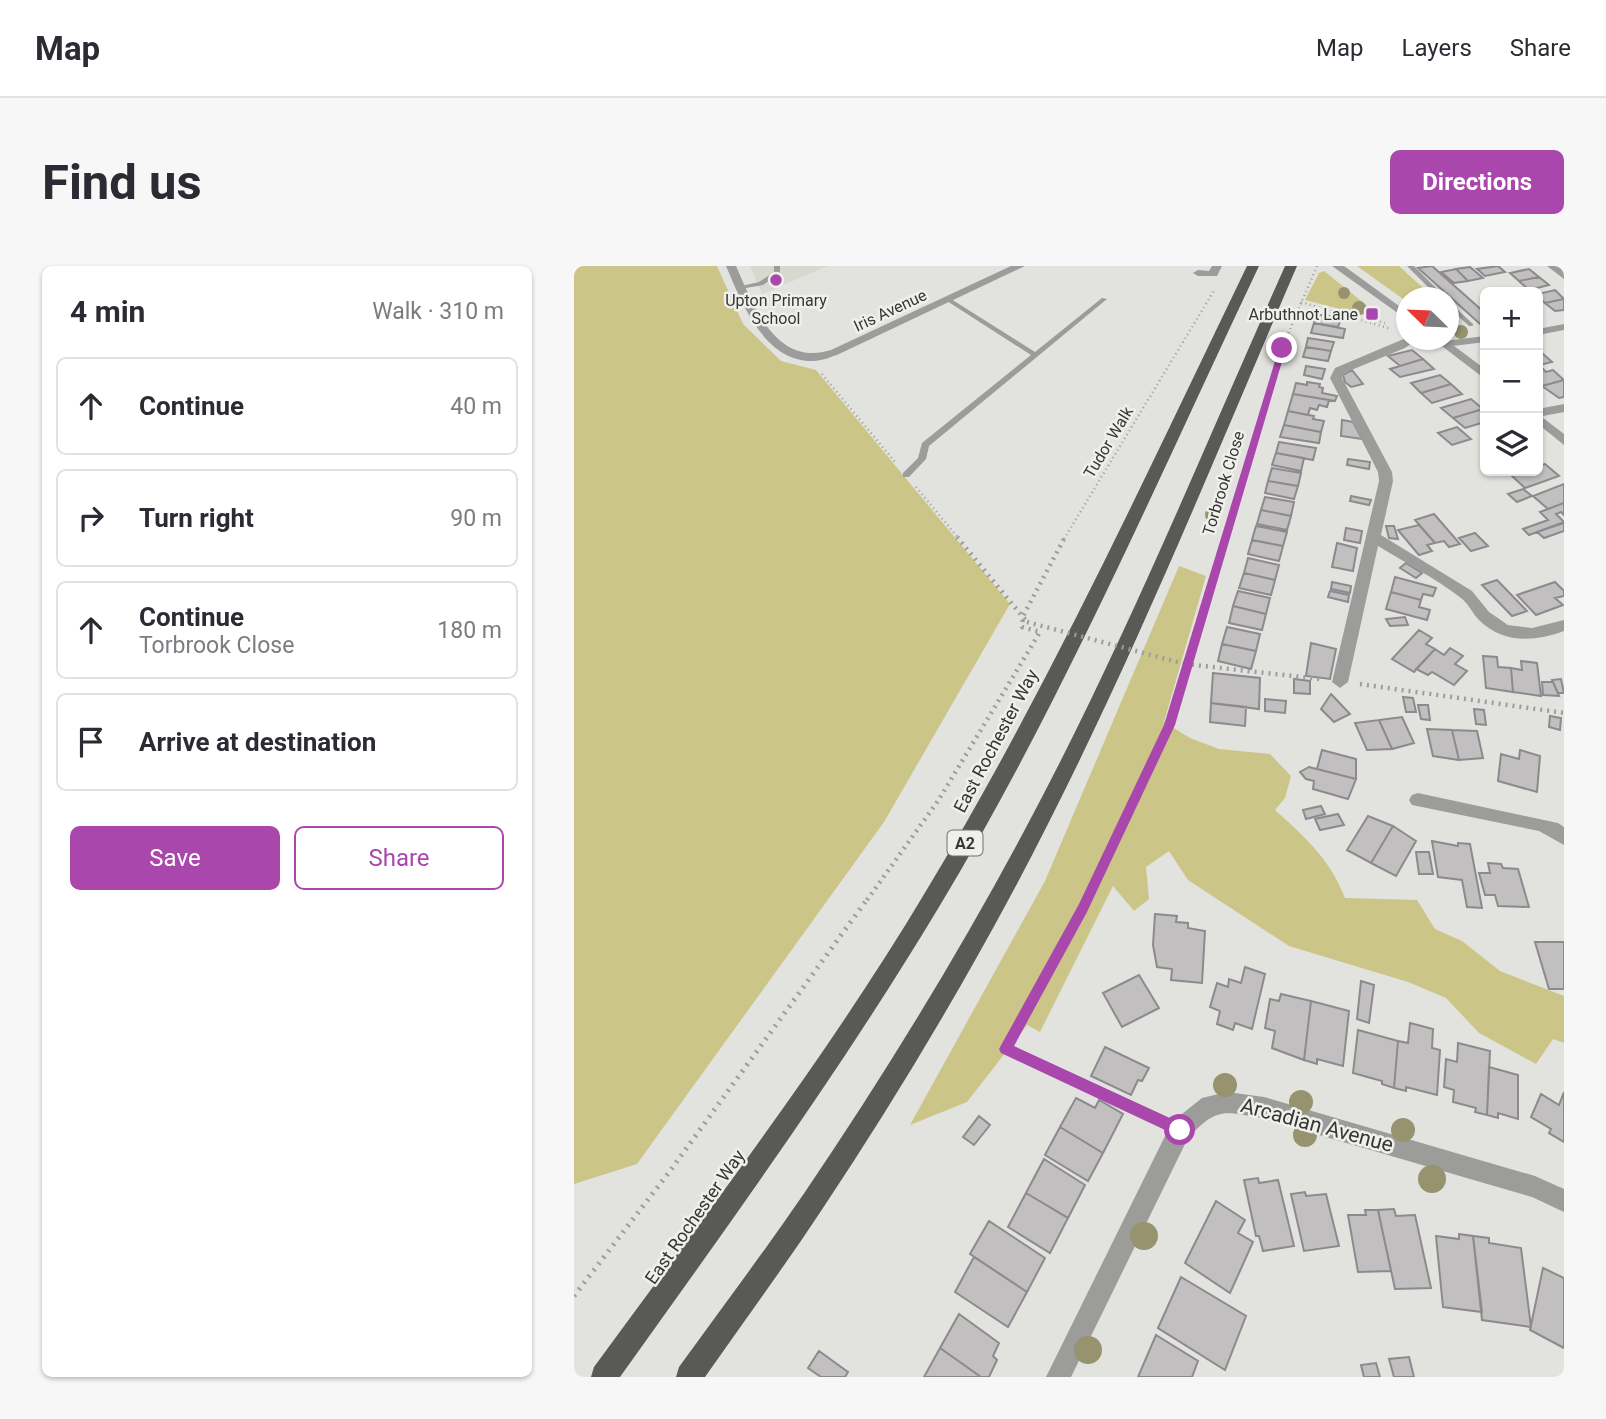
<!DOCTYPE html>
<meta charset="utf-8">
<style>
body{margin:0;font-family:Roboto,sans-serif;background:#f7f7f7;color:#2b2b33}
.controls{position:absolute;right:21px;top:21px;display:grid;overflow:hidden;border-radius:10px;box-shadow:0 2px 5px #0004}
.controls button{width:63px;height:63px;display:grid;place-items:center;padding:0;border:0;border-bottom:2px solid #e1e1e2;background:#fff;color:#2b2b33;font:35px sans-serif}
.compass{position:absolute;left:822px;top:21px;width:63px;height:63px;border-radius:50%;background:#fff;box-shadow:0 2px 5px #0004;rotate:293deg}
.stop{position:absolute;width:21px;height:21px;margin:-16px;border:5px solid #aa47ad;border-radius:50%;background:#fff}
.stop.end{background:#aa47ad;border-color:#fff;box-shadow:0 2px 7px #0008}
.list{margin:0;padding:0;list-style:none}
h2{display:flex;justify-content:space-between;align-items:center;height:91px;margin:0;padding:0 28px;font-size:30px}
h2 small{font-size:23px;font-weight:400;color:#7c7c81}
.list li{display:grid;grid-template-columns:46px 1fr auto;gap:21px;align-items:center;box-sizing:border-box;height:98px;margin:0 14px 14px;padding:0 14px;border:2px solid #e1e1e2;border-radius:10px}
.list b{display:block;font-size:26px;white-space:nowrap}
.list p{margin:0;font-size:23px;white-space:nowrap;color:#7c7c81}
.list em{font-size:23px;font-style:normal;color:#7c7c81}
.actions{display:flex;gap:14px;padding:21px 28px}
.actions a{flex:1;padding:16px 0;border:2px solid #aa47ad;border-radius:10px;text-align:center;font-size:24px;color:#aa47ad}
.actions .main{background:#aa47ad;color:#fff}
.icon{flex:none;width:38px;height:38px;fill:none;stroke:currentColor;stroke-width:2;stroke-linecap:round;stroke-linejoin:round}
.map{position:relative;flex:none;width:990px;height:1111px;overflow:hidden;border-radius:10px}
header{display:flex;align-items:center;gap:42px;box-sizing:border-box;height:98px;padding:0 35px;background:#fff;border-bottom:2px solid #e1e1e2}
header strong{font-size:33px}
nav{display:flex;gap:38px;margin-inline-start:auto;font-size:24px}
.intro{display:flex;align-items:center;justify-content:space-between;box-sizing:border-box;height:168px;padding:0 42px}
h1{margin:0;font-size:49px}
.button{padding:18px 32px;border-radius:10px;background:#aa47ad;color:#fff;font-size:24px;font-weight:700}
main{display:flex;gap:42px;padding:0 42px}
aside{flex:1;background:#fff;border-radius:10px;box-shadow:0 2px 5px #0004}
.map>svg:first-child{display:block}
</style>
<header>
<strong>Map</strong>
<nav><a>Map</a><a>Layers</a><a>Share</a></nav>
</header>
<div class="intro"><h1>Find us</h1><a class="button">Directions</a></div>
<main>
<aside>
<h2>4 min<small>Walk · 310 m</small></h2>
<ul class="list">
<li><svg class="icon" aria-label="ahead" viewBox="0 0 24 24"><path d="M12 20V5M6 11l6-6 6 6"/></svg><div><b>Continue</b></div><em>40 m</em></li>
<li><svg class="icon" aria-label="right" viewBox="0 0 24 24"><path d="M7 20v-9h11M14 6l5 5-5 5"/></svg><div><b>Turn right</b></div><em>90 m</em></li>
<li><svg class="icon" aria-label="ahead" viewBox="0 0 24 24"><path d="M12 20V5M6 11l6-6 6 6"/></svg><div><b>Continue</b><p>Torbrook Close</p></div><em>180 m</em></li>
<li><svg class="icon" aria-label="arrive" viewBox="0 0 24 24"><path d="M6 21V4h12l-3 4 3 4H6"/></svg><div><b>Arrive at destination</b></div></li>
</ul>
<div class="actions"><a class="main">Save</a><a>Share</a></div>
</aside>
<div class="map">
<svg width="990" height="1111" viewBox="0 0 990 1111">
<rect width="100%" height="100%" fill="#e2e2df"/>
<!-- built -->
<path fill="#d9d8ce" d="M176,0H254L188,28Z"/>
<!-- green -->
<path fill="#ccc588" d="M0,0H143L169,58L207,95L242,104L436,338L310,556L63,898L0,918Z
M783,0H825L859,31L832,32V35Z
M750,5L801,46L797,51L731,34L745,7Z
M605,300L632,310L590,456L616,472L645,483L696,488L717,510L711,532L701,544C731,571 756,593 771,632L843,634L861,663L888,675L926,705L990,730V777L979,773L962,798L905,767L872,732L834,716L715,680L614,614L595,585L572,601L575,633L560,645L539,620L466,766L453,759L393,836L336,859L471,615Z"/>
<!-- building -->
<path fill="#c2bfc1" stroke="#8c8a8c" stroke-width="2" d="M858,0L911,47V57L906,58L844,2Z
M924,0L931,6L911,10L903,3Z
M896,1L909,12L894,15L882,3Z
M882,3L894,15L880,17L867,6Z
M955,3L965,11L945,15L936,7Z
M965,11L975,19L955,24L945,15Z
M981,24L990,33L971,37L964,31V28Z
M990,33V44L981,45L971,37Z
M742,48L767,52L764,61L740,57Z
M740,57L771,63L769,72L737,67Z
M734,72L760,76L757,85L732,81Z
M732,81L757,85L754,95L729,91Z
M838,84L849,93L826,100L814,90Z
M968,87L978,96L965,99L969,103L964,104V88Z
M849,93L860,103L826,111L816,103Z
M732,100L751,103L748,113L730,109Z
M969,103L972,106L979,104L990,114L968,120L964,115V104Z
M778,104L789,118L777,121L771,116L769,109Z
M866,109L877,118L847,127L837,117Z
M990,114V131L985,132L968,120Z
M733,116L746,118L745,121L749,122L748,127L763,130L761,135L719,128L722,117L733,119Z
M877,118L888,128L858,137L847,127Z
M719,128L755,134L753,141L745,139L743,144L736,142L734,149L714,145Z
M897,133L909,143L879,152L867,142Z
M909,143L911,156L891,162L879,152Z
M714,145L740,150L739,153L750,155L747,166L710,159Z
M768,154L779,156L788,173L767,170Z
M710,159L747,166L745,177L706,171Z
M883,161L897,173L878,179L864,167Z
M705,176L742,182L739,194L702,187Z
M702,187L730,192L727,205L698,199Z
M774,193L796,196L795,203L773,199Z
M971,198L985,210L951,222L938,210L953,205H964V201Z
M698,202L727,207L724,220L694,215Z
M694,215L724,220L720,233L691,227Z
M990,218V237L974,243L959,230Z
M949,223L958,230L943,236L934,228Z
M777,230L797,234L795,239L776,235Z
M691,231L720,236L717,250L687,244Z
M990,237V249L987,246L982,248L990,256L955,269L949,263L974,254L966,246Z
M687,244L717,250L713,264L683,258Z
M860,248L886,278L875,281L870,275L861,277L841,254Z
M990,257V265L970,272L963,266Z
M845,259L861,277L853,279L858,285L845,289L824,264Z
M682,260L713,266L709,280L678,274Z
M812,260H820L824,273L815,272Z
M772,262L788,265L786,277L770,274Z
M901,267L914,280L897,285L885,272Z
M678,274L709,280L705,295L674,288Z
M763,277L783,282L779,305L758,301Z
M674,292L705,299L701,314L670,307Z
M832,297L848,307L842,312L826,302Z
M670,307L701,314L697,329L665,322Z
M821,311L862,322L859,330L849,328L847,334L817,326Z
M923,314L953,345L938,350L908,319Z
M758,316L777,320L776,327L757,323Z
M981,316L990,325V330L981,332L989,339L962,349L943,329Z
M664,325L696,332L692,348L659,340Z
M756,325L775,329L774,336L754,331Z
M817,326L847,334L845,341L856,344L853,354L812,343Z
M659,340L692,348L688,364L655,357Z
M831,351L834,359L816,360L812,353Z
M653,361L686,368L682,385L648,378Z
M845,364L858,372L852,378L861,383L840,406L818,393Z
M737,377L762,383L756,413L732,410Z
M648,378L682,385L677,403L644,395Z
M876,382L889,390L881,398L893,405L880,419L858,406L854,409L842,403L861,383L870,389Z
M909,390L923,391L924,401L937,402L939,426L912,422Z
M947,395L963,397L967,430L939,426L937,402L948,404Z
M639,407L686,412L685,443L637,437Z
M720,413L736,415V428L720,427Z
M987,413L990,427H984L978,414Z
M968,416H979L985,430L969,429Z
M757,428L776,448L760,456L747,443Z
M829,431L839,432L842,446H832Z
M691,433L712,435L711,447L691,445Z
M637,437L672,441L671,460L636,456Z
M844,439H854L856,454L847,453Z
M900,443L910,444L912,459L902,458Z
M976,450L987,452L986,464L975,461Z
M828,451L840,477L818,483L805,454Z
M805,454L818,483L793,484L781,457Z
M853,463L878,464L885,494L859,490Z
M878,464L903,465L909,492L885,494Z
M748,484L782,493V513L743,503Z
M946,484L966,490L963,526L924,515L927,488L945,493Z
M735,501L782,513L774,533L739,523L740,515L732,513L726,506Z
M747,540L751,548L732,553L729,544Z
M764,548L770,559L746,564L741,553Z
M794,550L819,560L797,597L773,584Z
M819,560L842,575L822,610L797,597Z
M858,575L884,580V577L896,578L908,642L893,641L888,614L864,611Z
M842,586H855L859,608H845Z
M914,597L927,598L929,602L944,603L955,641L924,640L921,629H911L905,607H916Z
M581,648L603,650L602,656L614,657V662L631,665L628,717L597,714L598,703L583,701L579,679Z
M961,676H990V723H975Z
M671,701L691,708L678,763L661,757L659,764L643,758L646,745L636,741L643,717L654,721L655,713L667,717Z
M565,709L585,742L548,761L529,727Z
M787,715L800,719L795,757L783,753Z
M707,728L737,735L730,794L698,782L701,765L691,762L696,733L705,735Z
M737,735L775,745L769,800L743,793V798L730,794Z
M836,757L859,763L858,782L866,784L863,829L832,821V825L820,822L824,775L834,777Z
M784,764L824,775L820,822L808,818V815L779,807Z
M884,777L916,785L913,849L901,846L902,842L879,836L880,824L870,821L872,793L883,796Z
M531,781L575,802L568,815L564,814L557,829L517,810Z
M915,801L944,809V853L924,847V852L913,849Z
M990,826V876L975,867L977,863L957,851L967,828L985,839Z
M502,832L521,842L525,834L549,848L529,887L486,861Z
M405,850L416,859L400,879L389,871Z
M486,861L529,887L514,915L471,889Z
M470,893L511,919L494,952L452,927Z
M684,912L685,917L704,914L720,980L689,985L685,970H682L670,914Z
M731,926L732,930L752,928L765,980L730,985L717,928Z
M452,927L494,952L476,987L434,961Z
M642,935L671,954L664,967L679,976L656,1027L611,997Z
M820,943L822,950L841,949L857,1022L821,1023L804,944Z
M791,944H804L817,1005L784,1006L774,949H792Z
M415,955L471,992L453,1026L396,988Z
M885,968L899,970L908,1046L869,1041L862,970L885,973Z
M899,970L915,972V977L947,982L957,1061L908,1054Z
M400,991L453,1026L434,1061L381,1026Z
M969,1002L990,1012V1082L956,1064Z
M607,1011L672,1050L651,1104L584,1062Z
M385,1048L425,1077L419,1090L423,1094L415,1111H407L366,1082Z
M582,1069L624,1095L618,1111H564Z
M366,1082L407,1111H350Z
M245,1085L274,1106L271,1111H247L234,1102Z
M835,1091L840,1111H820L815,1093Z
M802,1097L806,1111H790L787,1099Z"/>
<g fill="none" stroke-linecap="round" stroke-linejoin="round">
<!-- path-far2 -->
<path stroke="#9d9d9b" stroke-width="2.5" stroke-dasharray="1 3.5" stroke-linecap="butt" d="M727,36L817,63
M793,52L811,57
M248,108L321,196
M342,221L385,273
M490,273L641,23
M649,273L708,82L743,0"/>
<!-- path-far1 -->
<path stroke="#9d9d9b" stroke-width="4.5" stroke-dasharray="2 5" stroke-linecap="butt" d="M383,271L453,356
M611,398L746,413
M786,418L990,447
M293,634L364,535L466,366L448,361L449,350L491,271
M513,634L596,459L611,398L650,271"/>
<!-- path -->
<path stroke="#9d9d9b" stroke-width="5" stroke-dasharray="2 6" stroke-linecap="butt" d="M514,632L431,783L584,854
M0,1030L96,905L294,632"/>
<!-- service -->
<path fill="#9c9c9b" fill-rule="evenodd" d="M200,0H206V7L189,19L166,23L163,21L185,16L200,6Z
M833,0H840L872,32H865Z
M528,32L533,33L355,180L352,193L335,211H329V207L344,192L348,177L457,89L373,35V33H377L461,86Z
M874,35L899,58V60H895L874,41Z"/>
<!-- minor -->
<path fill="#9c9c9b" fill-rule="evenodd" d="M152,0H162C180,41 202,101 257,84L437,0H451L265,88C257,91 248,95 239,95C190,96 168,37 152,0Z
M638,0H648L643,10H624L619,7L624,4L635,5Z
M973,0H984L990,5V13Z
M990,58V64L964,69V63Z
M911,70V76L871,81L865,78L871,75Z
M832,72L842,74L831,82L770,107L768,112L818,206L819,215L807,269L898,325L915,346L934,359L958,362L990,354V365C960,376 928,378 904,353C898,347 895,338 887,332C861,312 832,297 804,280L774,416L766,422L758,416L805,215L804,206L756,112L761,102Z
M990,138V146L964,151V143Z
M844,527L984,557L990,561V579L965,565L838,539L835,534L838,529Z
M653,826L690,831L961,910L990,923V946L958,931L690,853C650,845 643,841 614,872L497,1111H472L598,856L628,832Z"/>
<!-- tertiary -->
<path fill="#9c9c9b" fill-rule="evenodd" d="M758,0H770L832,45V53Z
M860,74H872L911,103V113Z
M964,148L990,168V179L964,158Z"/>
<!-- trunk -->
<path fill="#595956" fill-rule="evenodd" d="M673,0H685C583,215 488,437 365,641C267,804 156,957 46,1111H17L20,1101C134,945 253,791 352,625C473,425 571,211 673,0Z
M711,0H723C632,212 546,426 437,629C379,737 315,843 247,945C210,1001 170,1055 131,1111H102L105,1101C147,1043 190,986 231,926C309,811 382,692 448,569C547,385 626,191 711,0Z"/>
<!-- path-bridge -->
<path stroke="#9d9d9b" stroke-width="4.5" stroke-dasharray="2 5" stroke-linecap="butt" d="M453,356L611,398"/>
</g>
<!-- trees -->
<g fill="#97936f">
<circle cx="770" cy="27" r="6"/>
<circle cx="785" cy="42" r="7"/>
<circle cx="887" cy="66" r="7"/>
<circle cx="639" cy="249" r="8"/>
<circle cx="651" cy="819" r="12"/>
<circle cx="727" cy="836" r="12"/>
<circle cx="829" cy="864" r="12"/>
<circle cx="731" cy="869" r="12"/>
<circle cx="858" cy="913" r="14"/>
<circle cx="570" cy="970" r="14"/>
<circle cx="514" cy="1084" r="14"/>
</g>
<!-- route -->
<path fill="#aa47ad" d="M708,79L712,82L601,459L513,646L440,780L611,859L613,864L606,871L427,787L425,783L505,638L590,459L705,82Z"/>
<!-- markers -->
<g fill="#aa47ad" stroke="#efefec" stroke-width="2.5">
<circle cx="202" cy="14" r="7"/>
<rect x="791" y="41" width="14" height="14" rx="3.5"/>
</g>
<g text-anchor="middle" stroke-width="5" stroke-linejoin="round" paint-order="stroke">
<!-- far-poi labels -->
<g font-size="16" fill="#363635" stroke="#efefec">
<text x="202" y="40">Upton Primary<tspan x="202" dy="18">School</tspan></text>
<text x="784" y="54" text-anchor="end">Arbuthnot Lane</text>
</g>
<!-- far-street labels -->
<g font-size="16" fill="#363635" stroke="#efefec">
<text transform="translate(316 44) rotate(-25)" y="6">Iris Avenue</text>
<text transform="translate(534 176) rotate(-59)" y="6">Tudor Walk</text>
<text transform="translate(649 217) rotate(-73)" y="6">Torbrook Close</text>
</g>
<!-- shield labels -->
<rect fill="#efefec" stroke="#6e6e6c" stroke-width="2" x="373.5" y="564.5" width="35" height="25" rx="5"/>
<g font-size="16" font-weight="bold" fill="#363635">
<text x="391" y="583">A2</text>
</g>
<!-- street labels -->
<g font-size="18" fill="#363635" stroke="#efefec">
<text transform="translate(422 475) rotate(-62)" y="6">East Rochester Way</text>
<text transform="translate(121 951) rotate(-55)" y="6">East Rochester Way</text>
</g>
<!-- near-street labels -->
<g font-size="21" fill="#363635" stroke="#efefec">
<text transform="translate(743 859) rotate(15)" y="7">Arcadian Avenue</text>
</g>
</g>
</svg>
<div class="controls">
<button>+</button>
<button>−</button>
<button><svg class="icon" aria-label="layers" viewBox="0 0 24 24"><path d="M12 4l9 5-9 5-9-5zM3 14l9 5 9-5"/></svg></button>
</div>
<svg class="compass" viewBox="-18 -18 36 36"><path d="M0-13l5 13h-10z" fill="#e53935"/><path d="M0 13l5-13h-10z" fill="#7c7c81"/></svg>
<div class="stop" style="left:606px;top:864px"></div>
<div class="stop end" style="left:708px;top:82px"></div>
</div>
</main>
